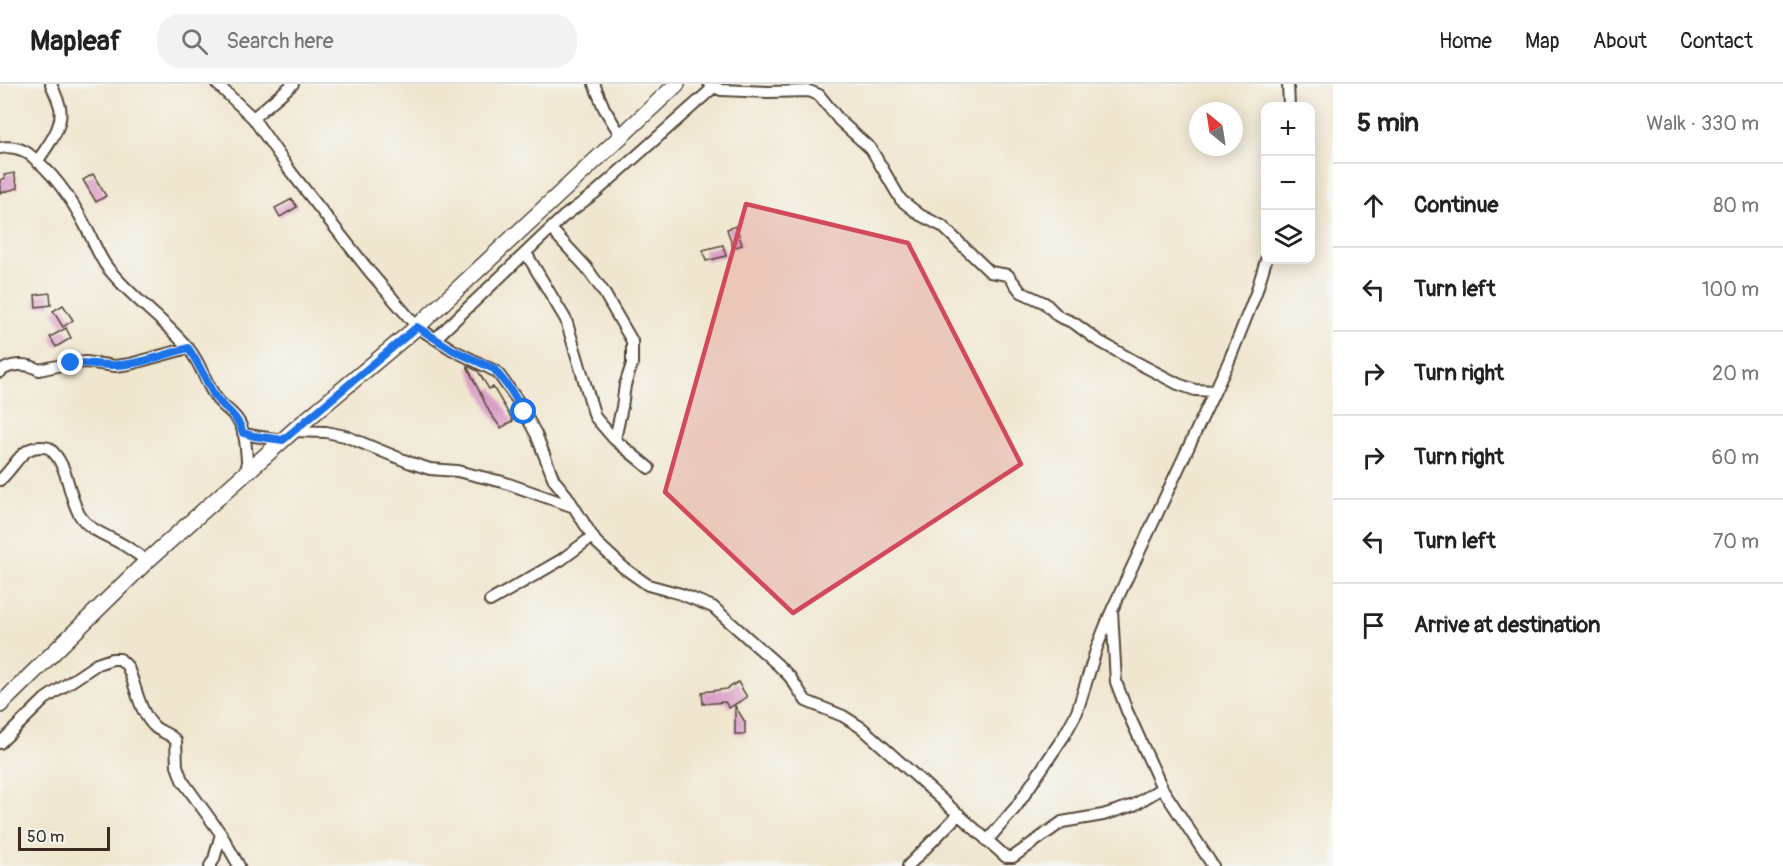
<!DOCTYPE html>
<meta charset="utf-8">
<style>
body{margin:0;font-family:Pangolin,sans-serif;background:#f2f2f2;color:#222}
.controls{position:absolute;right:18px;top:18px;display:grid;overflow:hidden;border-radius:12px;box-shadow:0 3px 15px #0003}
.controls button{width:54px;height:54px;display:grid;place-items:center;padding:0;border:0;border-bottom:2px solid #e0e0e0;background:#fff;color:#222;font:30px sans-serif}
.compass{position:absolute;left:1189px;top:18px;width:54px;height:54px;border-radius:50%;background:#fff;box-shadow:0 3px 15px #0003;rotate:330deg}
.scale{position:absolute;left:18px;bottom:15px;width:92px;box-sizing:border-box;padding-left:6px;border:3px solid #3b2a1e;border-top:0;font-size:16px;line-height:21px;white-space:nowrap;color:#3b2a1e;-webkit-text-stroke:4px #f6f6f2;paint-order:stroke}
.stop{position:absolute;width:18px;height:18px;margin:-14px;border:4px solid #1a73e8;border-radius:50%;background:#fff}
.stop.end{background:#1a73e8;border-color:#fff;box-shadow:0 2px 6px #0008}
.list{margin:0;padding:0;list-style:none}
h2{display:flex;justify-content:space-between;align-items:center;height:78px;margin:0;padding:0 24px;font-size:26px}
h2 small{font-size:20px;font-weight:400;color:#767676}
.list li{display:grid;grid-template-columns:39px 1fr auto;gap:18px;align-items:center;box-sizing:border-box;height:84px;padding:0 24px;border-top:2px solid #e0e0e0}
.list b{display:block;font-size:22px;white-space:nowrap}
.list em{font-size:20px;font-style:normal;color:#767676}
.icon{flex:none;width:33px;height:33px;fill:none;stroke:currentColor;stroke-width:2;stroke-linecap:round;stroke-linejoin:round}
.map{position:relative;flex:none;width:1333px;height:782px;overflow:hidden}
header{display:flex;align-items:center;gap:36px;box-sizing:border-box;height:84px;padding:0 30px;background:#fff;border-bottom:2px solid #e0e0e0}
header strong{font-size:28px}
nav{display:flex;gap:33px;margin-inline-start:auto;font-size:21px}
.search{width:420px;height:54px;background:#f2f2f2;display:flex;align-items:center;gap:15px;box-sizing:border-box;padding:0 21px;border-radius:24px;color:#767676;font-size:22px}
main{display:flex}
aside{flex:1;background:#fff}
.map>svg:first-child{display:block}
</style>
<header>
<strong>Mapleaf</strong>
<div class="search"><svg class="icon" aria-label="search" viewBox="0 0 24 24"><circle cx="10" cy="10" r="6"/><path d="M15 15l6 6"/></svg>Search here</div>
<nav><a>Home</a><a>Map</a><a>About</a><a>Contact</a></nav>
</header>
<main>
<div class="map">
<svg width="1333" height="782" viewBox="0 0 1333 782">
<rect width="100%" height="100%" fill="#f6f6f2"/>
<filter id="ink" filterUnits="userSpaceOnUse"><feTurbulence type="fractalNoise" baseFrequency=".0167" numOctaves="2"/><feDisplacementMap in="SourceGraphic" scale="12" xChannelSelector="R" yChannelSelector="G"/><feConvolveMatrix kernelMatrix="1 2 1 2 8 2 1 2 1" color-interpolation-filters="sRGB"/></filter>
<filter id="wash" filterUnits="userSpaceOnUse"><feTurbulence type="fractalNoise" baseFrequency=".008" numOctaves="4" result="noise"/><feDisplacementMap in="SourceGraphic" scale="24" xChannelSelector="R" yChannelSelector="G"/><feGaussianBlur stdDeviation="1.35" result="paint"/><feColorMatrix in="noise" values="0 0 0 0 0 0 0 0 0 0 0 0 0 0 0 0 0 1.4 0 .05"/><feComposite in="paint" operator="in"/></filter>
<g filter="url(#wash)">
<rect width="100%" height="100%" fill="#f0e6cf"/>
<g id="blocks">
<!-- building -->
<path fill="#dba0c7" d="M14,89L18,104L0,109V96L5,94L4,91Z
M93,90L106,112L96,118L83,96Z
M292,115L297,123L280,133L275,124Z
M736,142L742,161L733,164L727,145Z
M723,161L726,172L706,177L703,166Z
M50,209L51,221L36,223L35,211Z
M63,221L73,236L63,243L53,227Z
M66,244L71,254L56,263L50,253Z
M467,282L478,287L489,305L493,303L513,337L501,344L490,329Z
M738,598L747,613L729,624L725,618L703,620L702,608L727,605Z
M735,622L745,638V650H735Z"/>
</g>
</g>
<g filter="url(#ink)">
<use href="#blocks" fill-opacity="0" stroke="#564639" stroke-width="1.5"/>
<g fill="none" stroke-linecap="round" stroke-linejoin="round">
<!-- minor casing -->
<g stroke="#564639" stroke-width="14">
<path id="minor" d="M217,0L253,34L291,88L370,188L417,243L453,266L497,288L518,317L536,350L554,396L567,412L596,458L624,484L648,501L681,510L713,523L778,581L790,593L806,617L843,632L862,644L1006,773H1013L1062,738L1103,731L1134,721L1162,704
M594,0L604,24L621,52
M709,0L721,6L768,8L809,7L819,11L840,37L871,65L901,116L920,131L942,142L990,188L1008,191L1021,208L1045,219L1058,232L1074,239L1097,256L1136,278L1178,300L1195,306L1215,307
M1288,0L1289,22
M253,34L293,0
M0,64C10,62 22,64 30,71C54,89 72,116 86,143C93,156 98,171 107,183C131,214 163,234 188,264C201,279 205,299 217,315C224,324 233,328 239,338C247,351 246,372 248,387
M37,78C47,62 64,43 60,23C58,16 54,7 51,0
M551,145L586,183L603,207L632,257V280L625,301L622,323L615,355
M526,169L566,236L595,333L614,355L649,384
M435,255L563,133L595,109L714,3
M0,288C10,279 28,279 39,286L71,279L86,278L115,282L130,280L188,264
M293,347L326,348L345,352L411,379L430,385L457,387L503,398L574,423
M243,349L254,352L283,356
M0,396C17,382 21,358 49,364C69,381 67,408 79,430C88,446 106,451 120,459C130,464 138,471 147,477
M490,517L561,476L592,453
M0,659L45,615L97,580L112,575H120L127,582C136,600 139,630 156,644C163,649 171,650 176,657L177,682L182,696L221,750L239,782
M987,757L1016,723L1064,652L1077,628L1097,563L1111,528
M210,782L214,775L221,750
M908,782L959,730
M1213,782L1162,704L1127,627L1116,598L1112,526L1229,277L1256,209L1266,176"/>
</g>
<!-- secondary casing -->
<g stroke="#564639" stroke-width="18">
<path id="secondary" d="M0,621L147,477L293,347L417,243L677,0"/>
</g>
<!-- minor -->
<use href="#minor" stroke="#fff" stroke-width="10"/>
<!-- secondary -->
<use href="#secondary" stroke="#fff" stroke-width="15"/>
</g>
</g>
<g fill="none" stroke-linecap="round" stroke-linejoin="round" filter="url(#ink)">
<!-- route -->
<path stroke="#1a73e8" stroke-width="8" d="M71,279C87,278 103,282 118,281C142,280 166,270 188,264C199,279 205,295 214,311C224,325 238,331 243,349L254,352L283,356L417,243L453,266L494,285L510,305L524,328"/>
</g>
<!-- marked area -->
<path fill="#d1495b" fill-opacity="0.2" stroke="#d1495b" stroke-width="4.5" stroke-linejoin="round" d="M746,120L908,159L1021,380L793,529L665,408Z"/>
</svg>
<div class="controls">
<button>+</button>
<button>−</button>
<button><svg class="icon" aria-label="layers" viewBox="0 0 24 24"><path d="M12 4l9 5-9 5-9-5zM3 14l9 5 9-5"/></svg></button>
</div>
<svg class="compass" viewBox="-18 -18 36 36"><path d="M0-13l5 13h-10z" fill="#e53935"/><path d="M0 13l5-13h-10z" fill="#767676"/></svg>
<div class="scale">50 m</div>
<div class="stop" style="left:524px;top:328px"></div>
<div class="stop end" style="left:71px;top:279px"></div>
</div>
<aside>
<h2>5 min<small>Walk · 330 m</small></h2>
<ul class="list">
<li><svg class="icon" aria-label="ahead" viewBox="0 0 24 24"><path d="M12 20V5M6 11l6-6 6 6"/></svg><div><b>Continue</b></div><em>80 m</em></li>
<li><svg class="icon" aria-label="left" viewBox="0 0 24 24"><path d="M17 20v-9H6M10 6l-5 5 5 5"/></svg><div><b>Turn left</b></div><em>100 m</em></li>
<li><svg class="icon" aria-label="right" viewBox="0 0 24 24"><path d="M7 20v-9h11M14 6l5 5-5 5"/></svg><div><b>Turn right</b></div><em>20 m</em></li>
<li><svg class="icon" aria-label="right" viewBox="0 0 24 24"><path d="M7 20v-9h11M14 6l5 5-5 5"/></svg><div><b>Turn right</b></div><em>60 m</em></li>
<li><svg class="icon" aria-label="left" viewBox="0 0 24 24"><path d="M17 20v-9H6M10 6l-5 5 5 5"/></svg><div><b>Turn left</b></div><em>70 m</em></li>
<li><svg class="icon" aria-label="arrive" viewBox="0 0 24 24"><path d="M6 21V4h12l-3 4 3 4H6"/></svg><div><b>Arrive at destination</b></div></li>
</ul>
</aside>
</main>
